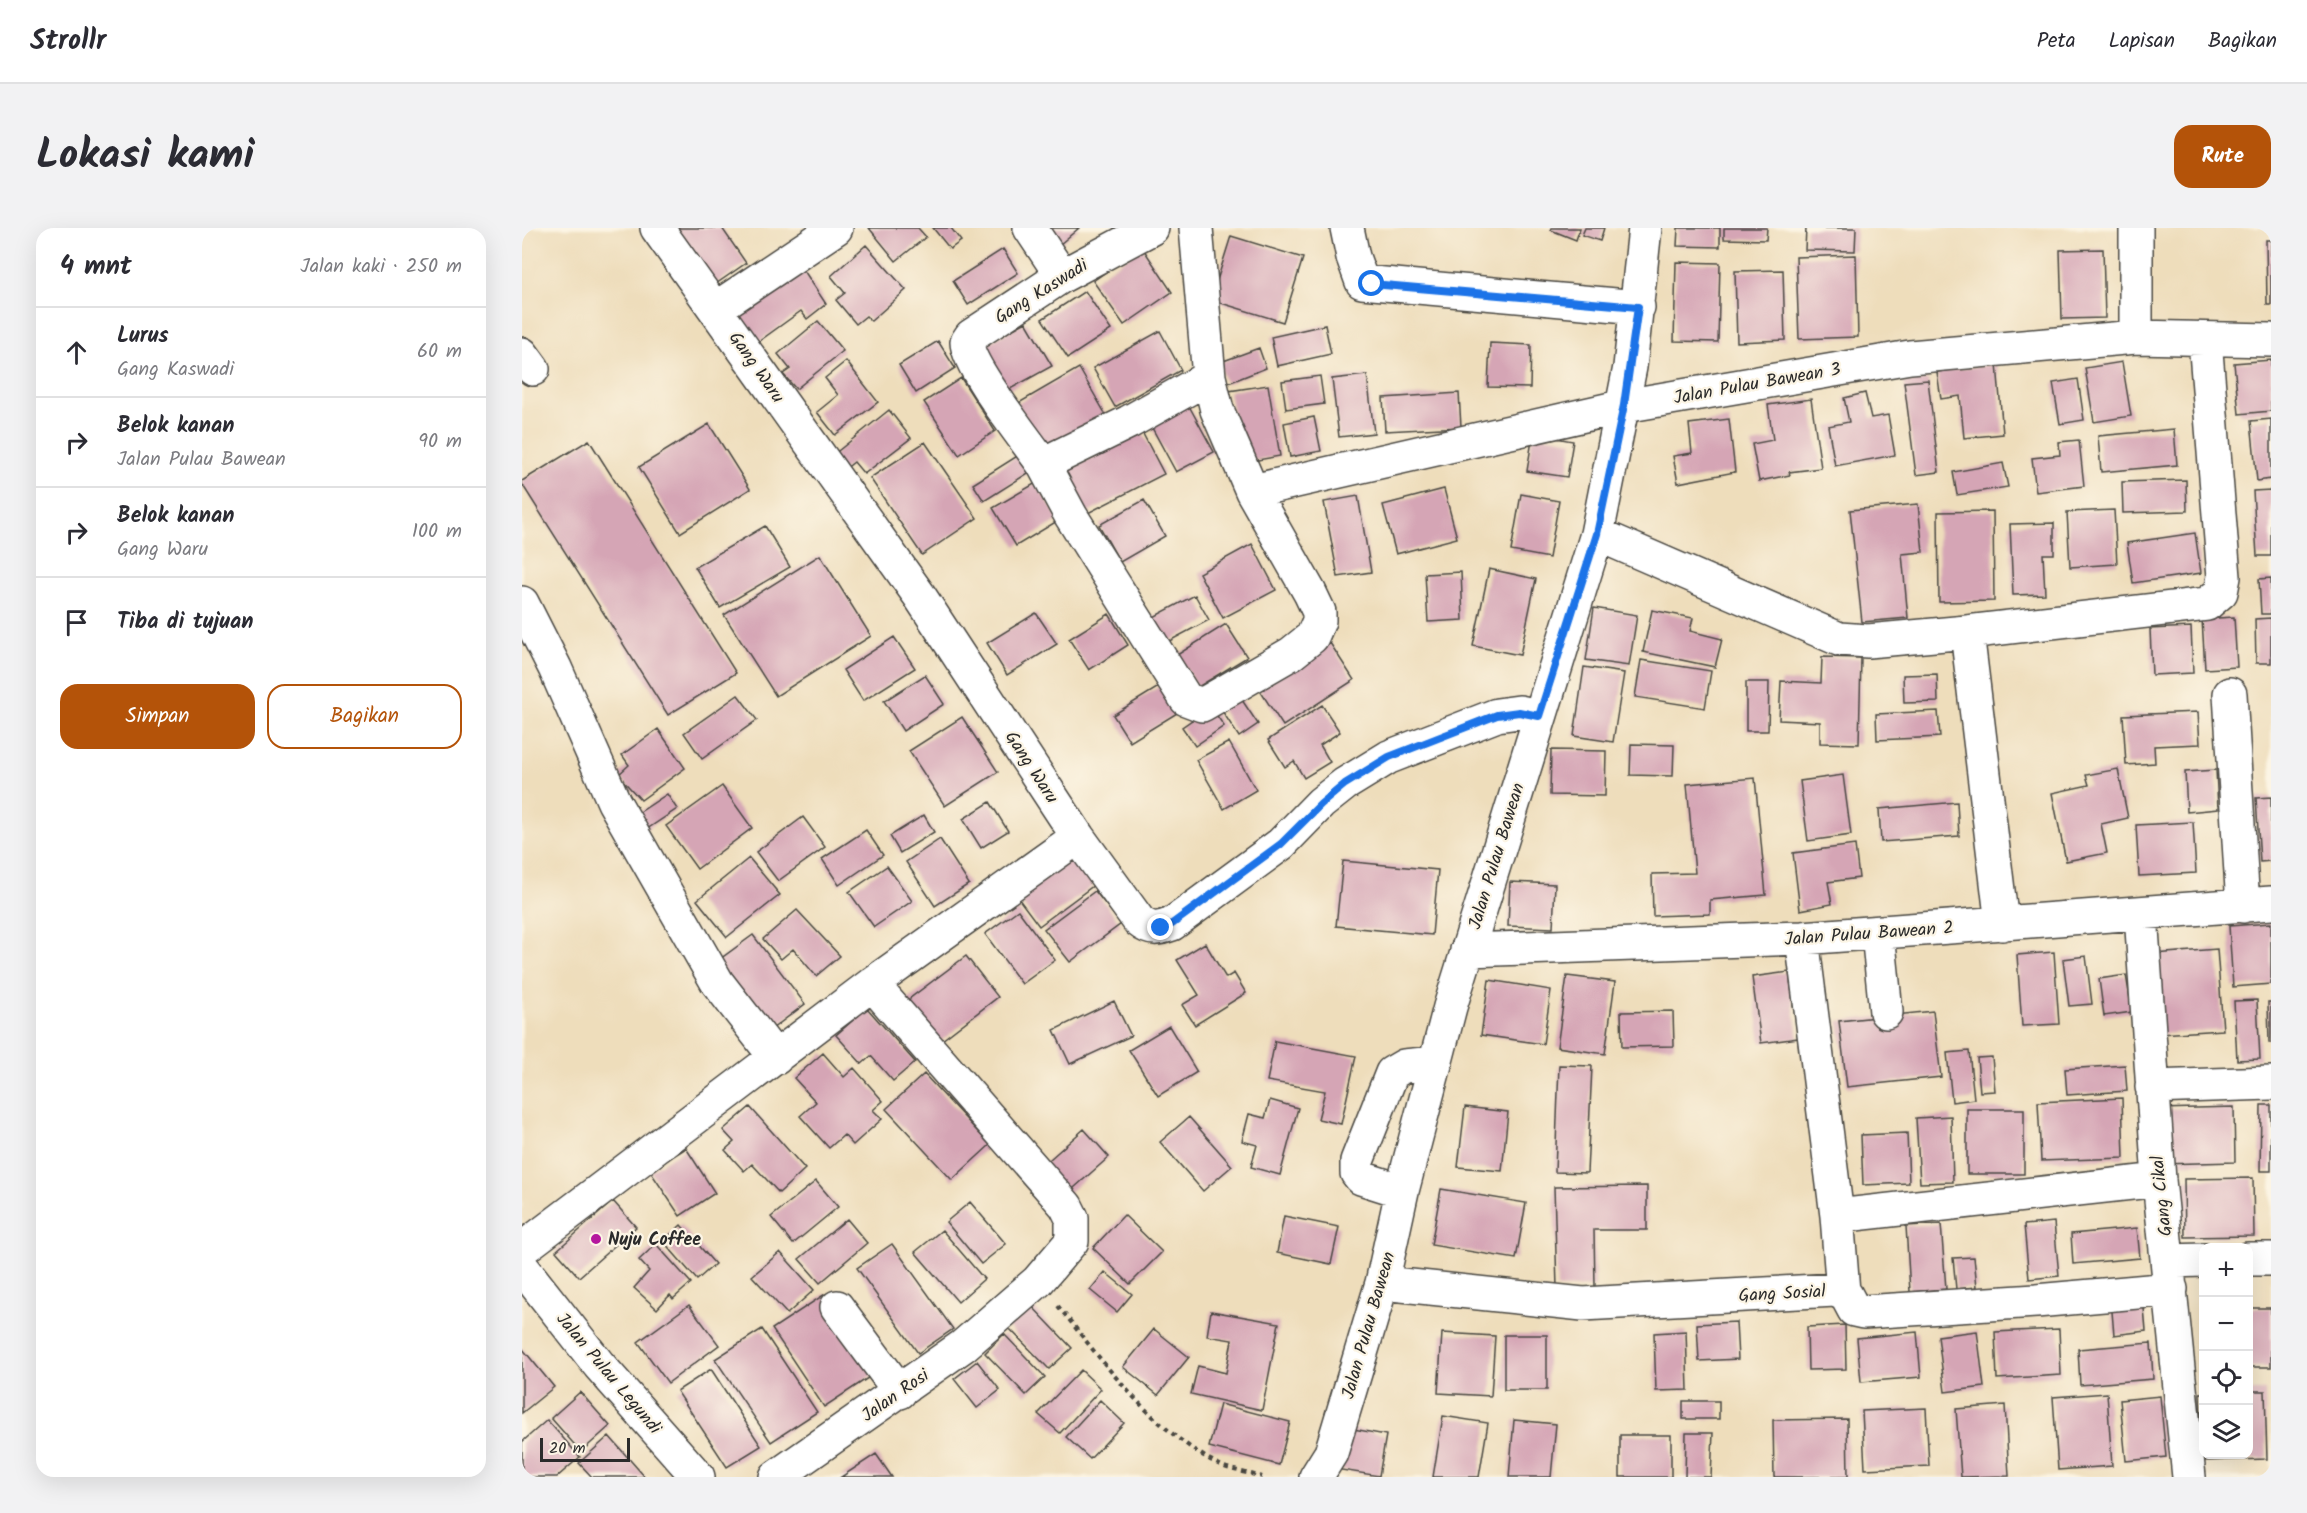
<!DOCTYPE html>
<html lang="id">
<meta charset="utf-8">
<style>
body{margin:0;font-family:Kalam,sans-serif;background:#f2f2f3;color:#2b2b33}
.controls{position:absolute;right:18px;bottom:18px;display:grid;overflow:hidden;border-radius:12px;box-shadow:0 6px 24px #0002}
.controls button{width:54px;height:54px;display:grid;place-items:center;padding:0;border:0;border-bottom:2px solid #e1e1e2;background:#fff;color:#2b2b33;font:30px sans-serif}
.scale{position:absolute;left:18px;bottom:15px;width:90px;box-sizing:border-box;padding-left:6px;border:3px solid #2b2b2b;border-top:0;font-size:16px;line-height:21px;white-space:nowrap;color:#2b2b2b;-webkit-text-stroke:4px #fcf5e5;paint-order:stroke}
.stop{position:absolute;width:18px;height:18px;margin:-14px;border:4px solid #1a73e8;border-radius:50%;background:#fff}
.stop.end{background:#1a73e8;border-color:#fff;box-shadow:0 2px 6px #0008}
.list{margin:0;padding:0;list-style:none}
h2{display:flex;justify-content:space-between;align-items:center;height:78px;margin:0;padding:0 24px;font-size:26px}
h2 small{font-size:20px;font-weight:400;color:#7c7c81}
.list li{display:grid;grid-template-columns:39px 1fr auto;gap:18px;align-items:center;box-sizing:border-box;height:90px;padding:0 24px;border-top:2px solid #e1e1e2}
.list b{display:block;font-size:22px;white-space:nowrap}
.list p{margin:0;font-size:20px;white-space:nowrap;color:#7c7c81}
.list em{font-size:20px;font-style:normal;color:#7c7c81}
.actions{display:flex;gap:12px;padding:18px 24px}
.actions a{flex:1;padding:14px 0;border:2px solid #b45309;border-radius:18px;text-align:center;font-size:21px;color:#b45309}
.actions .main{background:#b45309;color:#fff}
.icon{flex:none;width:33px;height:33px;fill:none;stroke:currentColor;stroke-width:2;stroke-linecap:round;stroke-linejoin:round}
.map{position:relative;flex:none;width:1749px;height:1249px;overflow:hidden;border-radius:18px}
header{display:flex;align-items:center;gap:36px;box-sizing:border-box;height:84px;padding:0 30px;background:#fff;border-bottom:2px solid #e1e1e2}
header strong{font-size:28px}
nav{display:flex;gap:33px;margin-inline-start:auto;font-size:21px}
.intro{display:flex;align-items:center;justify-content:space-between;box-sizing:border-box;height:144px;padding:0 36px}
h1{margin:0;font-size:42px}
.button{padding:15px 27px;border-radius:18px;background:#b45309;color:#fff;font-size:21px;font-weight:700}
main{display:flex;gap:36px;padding:0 36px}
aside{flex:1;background:#fff;border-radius:18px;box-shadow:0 6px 24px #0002}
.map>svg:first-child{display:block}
</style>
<header>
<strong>Strollr</strong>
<nav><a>Peta</a><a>Lapisan</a><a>Bagikan</a></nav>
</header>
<div class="intro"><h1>Lokasi kami</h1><a class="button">Rute</a></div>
<main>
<aside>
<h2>4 mnt<small>Jalan kaki · 250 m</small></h2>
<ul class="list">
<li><svg class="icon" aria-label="ahead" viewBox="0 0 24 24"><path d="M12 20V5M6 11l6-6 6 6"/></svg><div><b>Lurus</b><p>Gang Kaswadi</p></div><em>60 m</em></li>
<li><svg class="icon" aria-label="right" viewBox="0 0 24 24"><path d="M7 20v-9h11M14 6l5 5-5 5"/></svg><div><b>Belok kanan</b><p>Jalan Pulau Bawean</p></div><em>90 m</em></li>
<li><svg class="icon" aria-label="right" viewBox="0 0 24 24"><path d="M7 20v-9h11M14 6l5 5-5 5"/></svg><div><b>Belok kanan</b><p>Gang Waru</p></div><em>100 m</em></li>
<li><svg class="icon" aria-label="arrive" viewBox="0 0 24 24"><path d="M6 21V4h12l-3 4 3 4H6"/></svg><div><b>Tiba di tujuan</b></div></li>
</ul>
<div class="actions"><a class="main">Simpan</a><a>Bagikan</a></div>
</aside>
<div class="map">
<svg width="1749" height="1249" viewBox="0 0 1749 1249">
<rect width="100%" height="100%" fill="#fcf5e5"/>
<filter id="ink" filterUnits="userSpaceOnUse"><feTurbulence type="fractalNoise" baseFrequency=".0167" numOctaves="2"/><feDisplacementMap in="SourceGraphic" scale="12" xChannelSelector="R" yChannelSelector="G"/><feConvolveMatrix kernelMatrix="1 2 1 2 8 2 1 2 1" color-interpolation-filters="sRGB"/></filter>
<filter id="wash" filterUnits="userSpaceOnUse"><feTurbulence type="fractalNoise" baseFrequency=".008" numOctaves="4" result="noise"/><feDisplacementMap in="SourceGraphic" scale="24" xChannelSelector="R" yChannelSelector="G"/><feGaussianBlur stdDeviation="1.35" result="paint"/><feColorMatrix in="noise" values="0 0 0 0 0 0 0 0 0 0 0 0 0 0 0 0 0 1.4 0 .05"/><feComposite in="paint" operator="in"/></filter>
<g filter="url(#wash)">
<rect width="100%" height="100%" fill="#edb"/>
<g id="blocks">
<!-- building -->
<path fill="#d5a5b5" d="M151,0H200L224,35L188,60Z
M347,0H396L404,9L374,33Z
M411,0H429L439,13L428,21Z
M522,0H557L537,17Z
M1030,0H1058L1054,12L1029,2Z
M1063,0H1082L1078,13L1060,7Z
M1156,0H1198V19L1155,18Z
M1202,0H1245L1244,12L1202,11Z
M1284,0H1334L1333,23L1283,22Z
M709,8L781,30L761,94L689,72Z
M1744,12H1749V77H1745Z
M344,17L384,62L349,93L344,88L334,96L314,72L323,65L309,48Z
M620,19L650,64L602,97L571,53Z
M481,21L496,45L446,77L431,53Z
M1581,21L1583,90L1540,91L1538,22Z
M1334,27L1336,109L1277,111L1274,29Z
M1154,34L1198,35L1196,114L1152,113Z
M277,35L304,76L285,91L279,83L236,114L212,81Z
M1261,42L1263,112L1215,114L1213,43Z
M563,63L589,102L546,130L520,91Z
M296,93L321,123L274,161L261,146L268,141L256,126Z
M504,94L530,138L477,167L452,123Z
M803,97L809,126L755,138L749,109Z
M638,103L659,142L593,179L571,140Z
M416,113L433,140L394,165L377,137Z
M968,115L1009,117L1008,160L966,159Z
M737,120L744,140L704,156L696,135Z
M1749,132V183L1717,186L1712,135Z
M324,133L356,174L313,207L295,184L316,167L303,150Z
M1600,134L1609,188L1572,194L1563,140Z
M1475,136L1481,206L1442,210L1438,168L1419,171L1415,144Z
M557,140L584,187L522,223L495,176Z
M845,147L852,205L817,209L810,151Z
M798,148L802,176L764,181L760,153Z
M439,150L473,203L437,227L402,174Z
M1556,151L1562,192L1538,196L1531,155Z
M1406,152L1417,244L1394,247L1382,154Z
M746,157L758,228L719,235L707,163Z
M937,165L939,199L863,203L861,170Z
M1343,165L1349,190L1366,187L1373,227L1313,238L1306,198L1327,194L1322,170Z
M1289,171L1299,240L1267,244L1268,247L1237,253L1230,216L1251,212L1246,177Z
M666,176L692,224L654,244L628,196Z
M367,182L389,210L342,246L332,234L318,245L306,231Z
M792,189L799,223L768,229L762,195Z
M1207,191L1213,244L1156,255L1151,228L1170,225L1167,196Z
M1749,191V251L1735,253L1729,193Z
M187,196L228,261L158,305L117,239Z
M1652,201L1655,237L1579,244L1576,208Z
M620,204L642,246L564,286L542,244Z
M1011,206L1051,213L1045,249L1005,243Z
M67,212L214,445L146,487L0,256V253Z
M1557,212L1562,258L1514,264L1510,230L1538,227L1537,214Z
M403,214L455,290L400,327L348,250Z
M500,225L511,242L462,273L451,256Z
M1481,235L1486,259L1435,267L1431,244Z
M1664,252L1665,283L1601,285L1600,254Z
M514,255L537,292L494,318L471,280Z
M922,261L935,310L874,326L861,277Z
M1749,262V328H1735L1731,263Z
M999,266L1037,273L1027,330L989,323Z
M836,268L849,344L816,349L802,274Z
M622,272L643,308L598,334L577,297Z
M1396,276L1401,324L1380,326L1386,390L1340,394L1328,282Z
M1592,282L1595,336L1548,339L1545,284Z
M1471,283L1472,373L1417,374L1416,284Z
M1532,295V326H1521L1523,366L1491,367L1488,296Z
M243,298L268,339L198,380L173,339Z
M1673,305L1679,345L1611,355L1605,315Z
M730,316L754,362L701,390L677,345Z
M298,327L349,408L254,468L202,387Z
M967,341L1014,351L998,427L951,418Z
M939,344L941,392L906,394L903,346Z
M1749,350V386H1739L1737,351Z
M673,367L687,392L638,418L624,393Z
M1072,380L1115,387L1107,438L1064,432Z
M1130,382L1171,390L1168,403L1200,411L1193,439L1121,424Z
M514,385L535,416L485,447L465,415Z
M587,386L606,417L567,442L547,411Z
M1712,389L1715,439L1683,441L1680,391Z
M1749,390V435H1734L1733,391Z
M704,396L725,429L676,459L655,427Z
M1669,399L1671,445L1630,447L1628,401Z
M372,409L393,440L341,473L321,442Z
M808,415L832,452L761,498L737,461Z
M1300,429L1339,430L1337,516L1298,515V494L1257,492L1259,453L1299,455Z
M1119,432L1189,443L1183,480L1113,469Z
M1062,439L1102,445L1091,514L1052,508Z
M1415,446L1416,474L1382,475L1381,447Z
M403,447L422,476L381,503L362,473Z
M1224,454H1247L1246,503H1224Z
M643,455L660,482L608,514L591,487Z
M716,466L736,496L717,509L697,478Z
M216,467L235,492L180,531L162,505Z
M800,477L818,504L798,517L808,534L782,550L772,533L763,539L746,512Z
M689,479L702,498L673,518L660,499Z
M1416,483L1418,509L1355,512L1354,486Z
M1676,484L1678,516L1632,518L1633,535L1604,537L1601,487Z
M440,489L476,544L423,578L387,523Z
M136,501L163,540L119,572L96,547L107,537L100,527Z
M707,514L734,562L702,581L674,532Z
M1109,516L1152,517L1151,548L1108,547Z
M1029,522L1084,523L1083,568L1028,567Z
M1596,541L1606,590L1579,596L1585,625L1544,633L1530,565L1567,557L1564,547Z
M1694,542L1696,581L1665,584L1663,544Z
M1321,547L1329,607L1286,613L1278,553Z
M1233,550L1244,667L1188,672V686L1131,688L1130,646L1173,645L1165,556Z
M200,558L230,600L175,641L144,598Z
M145,566L155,581L125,601L115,586Z
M1749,569V633L1738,634L1734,570Z
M468,574L486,603L459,620L441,591Z
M1435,574L1437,608L1359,614L1357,581Z
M402,587L412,604L378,625L368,608Z
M281,589L303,619L256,653L234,624Z
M1671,594L1674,645L1617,648L1614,597Z
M344,602L361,627L317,657L300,631Z
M418,611L447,656L413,678L384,634Z
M1333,617L1337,650L1306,654L1310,676L1278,682L1271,625Z
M552,629L572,657L517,698L496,670Z
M227,630L258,667L205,709L175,672Z
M821,633L916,642L910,707L814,698Z
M365,638L390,673L352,699L327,664Z
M988,654L1033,656L1031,700L986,698Z
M573,663L599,696L548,734L522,701Z
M275,682L318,728L294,748L271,721L259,731L241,711Z
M496,682L533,732L500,756L463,706Z
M1749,695V756L1711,759L1707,698Z
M231,707L283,776L246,804L194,734Z
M683,715L704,750L712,745L724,765L673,797L660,777L677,767L655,732Z
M1695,721L1701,802L1638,806L1632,726Z
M1532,724L1537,796L1500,798L1495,727Z
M444,728L476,769L411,819L379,777Z
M1564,728L1570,776L1547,778L1541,731Z
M1267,744L1276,810L1239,815L1230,749Z
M1604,747L1610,784L1582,788L1577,751Z
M1045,748L1093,754L1083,826L1035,819Z
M967,752L1029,762L1021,816L959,807Z
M1735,772L1738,831L1715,832L1712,773Z
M592,773L609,808L548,836L532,802Z
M1746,774H1749V815H1747Z
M345,780L393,834L371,853L349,828L340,836L314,807Z
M1151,783L1152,818L1100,819L1099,784Z
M1411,783L1419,849L1325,859L1317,793Z
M647,798L675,844L636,868L607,822Z
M753,813L834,828L819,896L796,891L803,863L745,853Z
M1447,823L1452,871L1430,874L1425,825Z
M301,825L322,849L332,840L361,873L351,882L360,891L331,917L322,907L307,920L278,888L294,874L272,850Z
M1470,829L1473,863L1458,864L1455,830Z
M1037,837L1070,838L1065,945L1033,944Z
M1603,837L1605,863L1545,867L1543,841Z
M402,846L468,917L430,952L364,881Z
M1600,870L1602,930L1519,933L1516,874Z
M748,872L776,880L758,947L729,939L735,917L720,913L727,886L743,890Z
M1739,877H1749V943H1738Z
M228,879L283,941L257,965L230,936L222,943L203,922L212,914L201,902Z
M943,879L986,884L980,943L936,939Z
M1712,879L1713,934L1639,936L1637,881Z
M1445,881H1502V946H1445Z
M1429,888L1431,954L1398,955L1394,890Z
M667,889L710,938L681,963L638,914Z
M562,901L587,929L544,967L519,939Z
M1385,905L1387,955L1341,957L1339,907Z
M164,920L193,965L158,988L128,943Z
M1731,950L1732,1008L1663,1009L1662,951Z
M294,953L316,979L271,1016L249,989Z
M1125,958V1002H1072L1073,1059L1035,1060L1032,959Z
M919,961L1004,975L994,1031L909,1017Z
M91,973L114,999L57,1049L34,1023Z
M448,974L484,1016L459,1036L424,994Z
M602,987L640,1024L608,1056L571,1020Z
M762,988L817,999L809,1036L755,1025Z
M325,991L345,1015L298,1055L277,1031Z
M1532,994L1537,1048L1507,1051L1502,997Z
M1419,996L1424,1061L1388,1064L1384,998Z
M159,997L193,1036L175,1052L141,1013Z
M1615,1000L1618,1030L1551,1036L1549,1006Z
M420,1002L462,1051L436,1074L393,1024Z
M134,1016L169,1055L151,1071L148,1067L135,1081L112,1060L127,1043L117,1032Z
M370,1016L431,1101L396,1125L335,1040Z
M258,1024L292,1062L265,1086L230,1048Z
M1452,1029L1455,1059L1434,1061L1431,1030Z
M583,1044L610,1066L595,1084L568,1062Z
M303,1066L355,1144L302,1179L250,1101Z
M1621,1069L1624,1103L1592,1107L1589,1072Z
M507,1075L550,1120L527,1141L484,1097Z
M167,1077L197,1117L146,1155L116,1114Z
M1726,1080H1749V1139H1726Z
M689,1083L757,1095L740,1182L669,1166L676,1138L704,1145L710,1112L685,1108Z
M1214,1094L1216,1131L1177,1133L1175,1096Z
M1323,1097L1324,1141L1286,1142L1285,1099Z
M240,1101L295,1184L249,1214L193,1131Z
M632,1101L667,1129L636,1167L601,1139Z
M1537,1101L1539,1147L1475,1151L1473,1104Z
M1164,1103L1166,1162L1134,1163L1132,1105Z
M1455,1103L1462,1159L1423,1164L1416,1108Z
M1395,1104L1399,1149L1339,1154L1335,1110Z
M920,1105L973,1108L969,1168L916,1165Z
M482,1106L523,1149L504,1167L463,1125Z
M982,1107H1025V1162H982Z
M1629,1115L1631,1151L1558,1157L1556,1121Z
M0,1120L32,1159L0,1185Z
M455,1133L478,1162L455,1180L432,1151Z
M189,1141L239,1218L205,1239L155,1163Z
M559,1142L579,1161L538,1205L516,1186Z
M1726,1163H1743L1745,1231L1680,1233V1226H1726Z
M58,1164L88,1198L59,1224L29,1190Z
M1585,1165L1590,1238L1536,1242L1531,1169Z
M1678,1165H1682V1219H1680Z
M1638,1168L1644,1229L1604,1233L1598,1172Z
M578,1172L602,1195L568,1231L544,1209Z
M1161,1173H1197V1191H1161Z
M698,1176L768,1194L757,1237L687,1219Z
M1483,1177L1487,1248L1439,1249L1434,1181Z
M1404,1180L1407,1238L1343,1241L1340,1183Z
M921,1188L966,1195L957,1249H911Z
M1325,1191L1326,1249H1252L1251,1192Z
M25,1192L58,1229L35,1249H0V1214Z
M992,1192L1034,1196L1029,1249H987Z
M826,1200L864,1207L857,1248L819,1242Z
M1164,1205H1191L1189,1249H1163Z
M1098,1207H1149V1249H1098Z
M87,1208L123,1249H70L57,1235Z
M354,1226L370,1249H319Z"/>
</g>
</g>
<g filter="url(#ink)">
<use href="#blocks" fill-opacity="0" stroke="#484641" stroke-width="1.5"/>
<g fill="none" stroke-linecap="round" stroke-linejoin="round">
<!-- minor casing -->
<g stroke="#484641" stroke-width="36">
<path id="minor" d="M135,0L397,367L556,609L617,693C629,703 636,701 650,696L759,616L799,575L823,556L867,529L975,487L997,484L1017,488
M508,0L540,48
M674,0L687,149L695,182L730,263L788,365L797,384V393L790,409L770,425L680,477L664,471L549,288L521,236L607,194L687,149
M825,0L831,29L840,54L1116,79
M1614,0V109
M193,81L314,0
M0,126L11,141
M521,236C505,213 445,138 445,114L449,108L540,48L630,0
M730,263L1102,178L1388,129L1614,109L1749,112
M1075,306L1317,411L1346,413L1445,404L1685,376L1699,364L1702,349L1683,111
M0,375L33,440L92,574L195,754L254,830
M1445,404L1480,696
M1708,466L1721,678
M1619,686L1637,952L1667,1249
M1356,705L1364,784
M1280,710L1315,988L1321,1064
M945,722L1280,710L1749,675
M1630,859L1749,855
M880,963L839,950L835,945V933L870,845L882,838L913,835
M1315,988L1637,952
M0,1021L350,756L556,609
M1726,1031H1749
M1646,1033L1682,1032
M0,1039L77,1137L176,1249
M860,1055L1061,1076L1313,1062L1324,1067L1332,1082L1341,1084L1514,1073L1649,1061
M315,1079L378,1164
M254,1249L441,1118L516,1053L550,1013V990L544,978L350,756
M794,1249L809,1225L860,1055L880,963L928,779L1075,306L1108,139L1123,0"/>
</g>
<!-- path -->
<path stroke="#484641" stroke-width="4" stroke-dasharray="4.5 4.5" stroke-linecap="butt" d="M536,1078C583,1136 631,1204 700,1238C712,1243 727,1245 740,1249"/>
<!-- minor -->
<use href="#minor" stroke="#fff" stroke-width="33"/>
</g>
</g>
<g fill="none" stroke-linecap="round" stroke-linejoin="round" filter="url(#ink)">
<!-- route -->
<path stroke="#1a73e8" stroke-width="8" d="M639,700L650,696L759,616L799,576L823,556L867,529L975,487L997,484L1017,488L1075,306L1102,177L1116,79L850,56"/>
</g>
<!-- markers -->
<circle fill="#b5179e" stroke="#fcf5e5" stroke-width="2" cx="74" cy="1011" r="6"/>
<g text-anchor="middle" stroke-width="4.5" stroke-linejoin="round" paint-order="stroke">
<!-- street labels -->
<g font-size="18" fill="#2b2b2b" stroke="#fcf5e5">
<text transform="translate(519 63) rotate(-32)" y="6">Gang Kaswadi</text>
<text transform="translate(235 139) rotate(55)" y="6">Gang Waru</text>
<text transform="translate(1235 155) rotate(-10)" y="6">Jalan Pulau Bawean 3</text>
<text transform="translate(510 539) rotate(57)" y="6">Gang Waru</text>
<text transform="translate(974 628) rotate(-73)" y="6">Jalan Pulau Bawean</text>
<text transform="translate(1347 705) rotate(-4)" y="6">Jalan Pulau Bawean 2</text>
<text transform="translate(1639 968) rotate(-96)" y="6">Gang Cikal</text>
<text transform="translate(1260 1065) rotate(-3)" y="6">Gang Sosial</text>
<text transform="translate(846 1097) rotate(-74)" y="6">Jalan Pulau Bawean</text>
<text transform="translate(87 1145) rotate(50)" y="6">Jalan Pulau Legundi</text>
<text transform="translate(373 1167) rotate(-35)" y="6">Jalan Rosi</text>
</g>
<!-- poi labels -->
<g font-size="18" font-weight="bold" fill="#2b2b2b" stroke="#fcf5e5" text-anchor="start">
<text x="86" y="1017">Nuju Coffee</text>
</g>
</g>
</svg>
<div class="controls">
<button>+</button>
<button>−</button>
<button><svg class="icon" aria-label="locate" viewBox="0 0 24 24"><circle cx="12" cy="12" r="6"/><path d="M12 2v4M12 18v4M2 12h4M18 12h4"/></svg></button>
<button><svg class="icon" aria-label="layers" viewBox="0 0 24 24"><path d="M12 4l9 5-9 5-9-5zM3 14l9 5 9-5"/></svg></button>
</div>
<div class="scale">20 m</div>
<div class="stop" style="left:850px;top:56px"></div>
<div class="stop end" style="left:639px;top:700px"></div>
</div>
</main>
